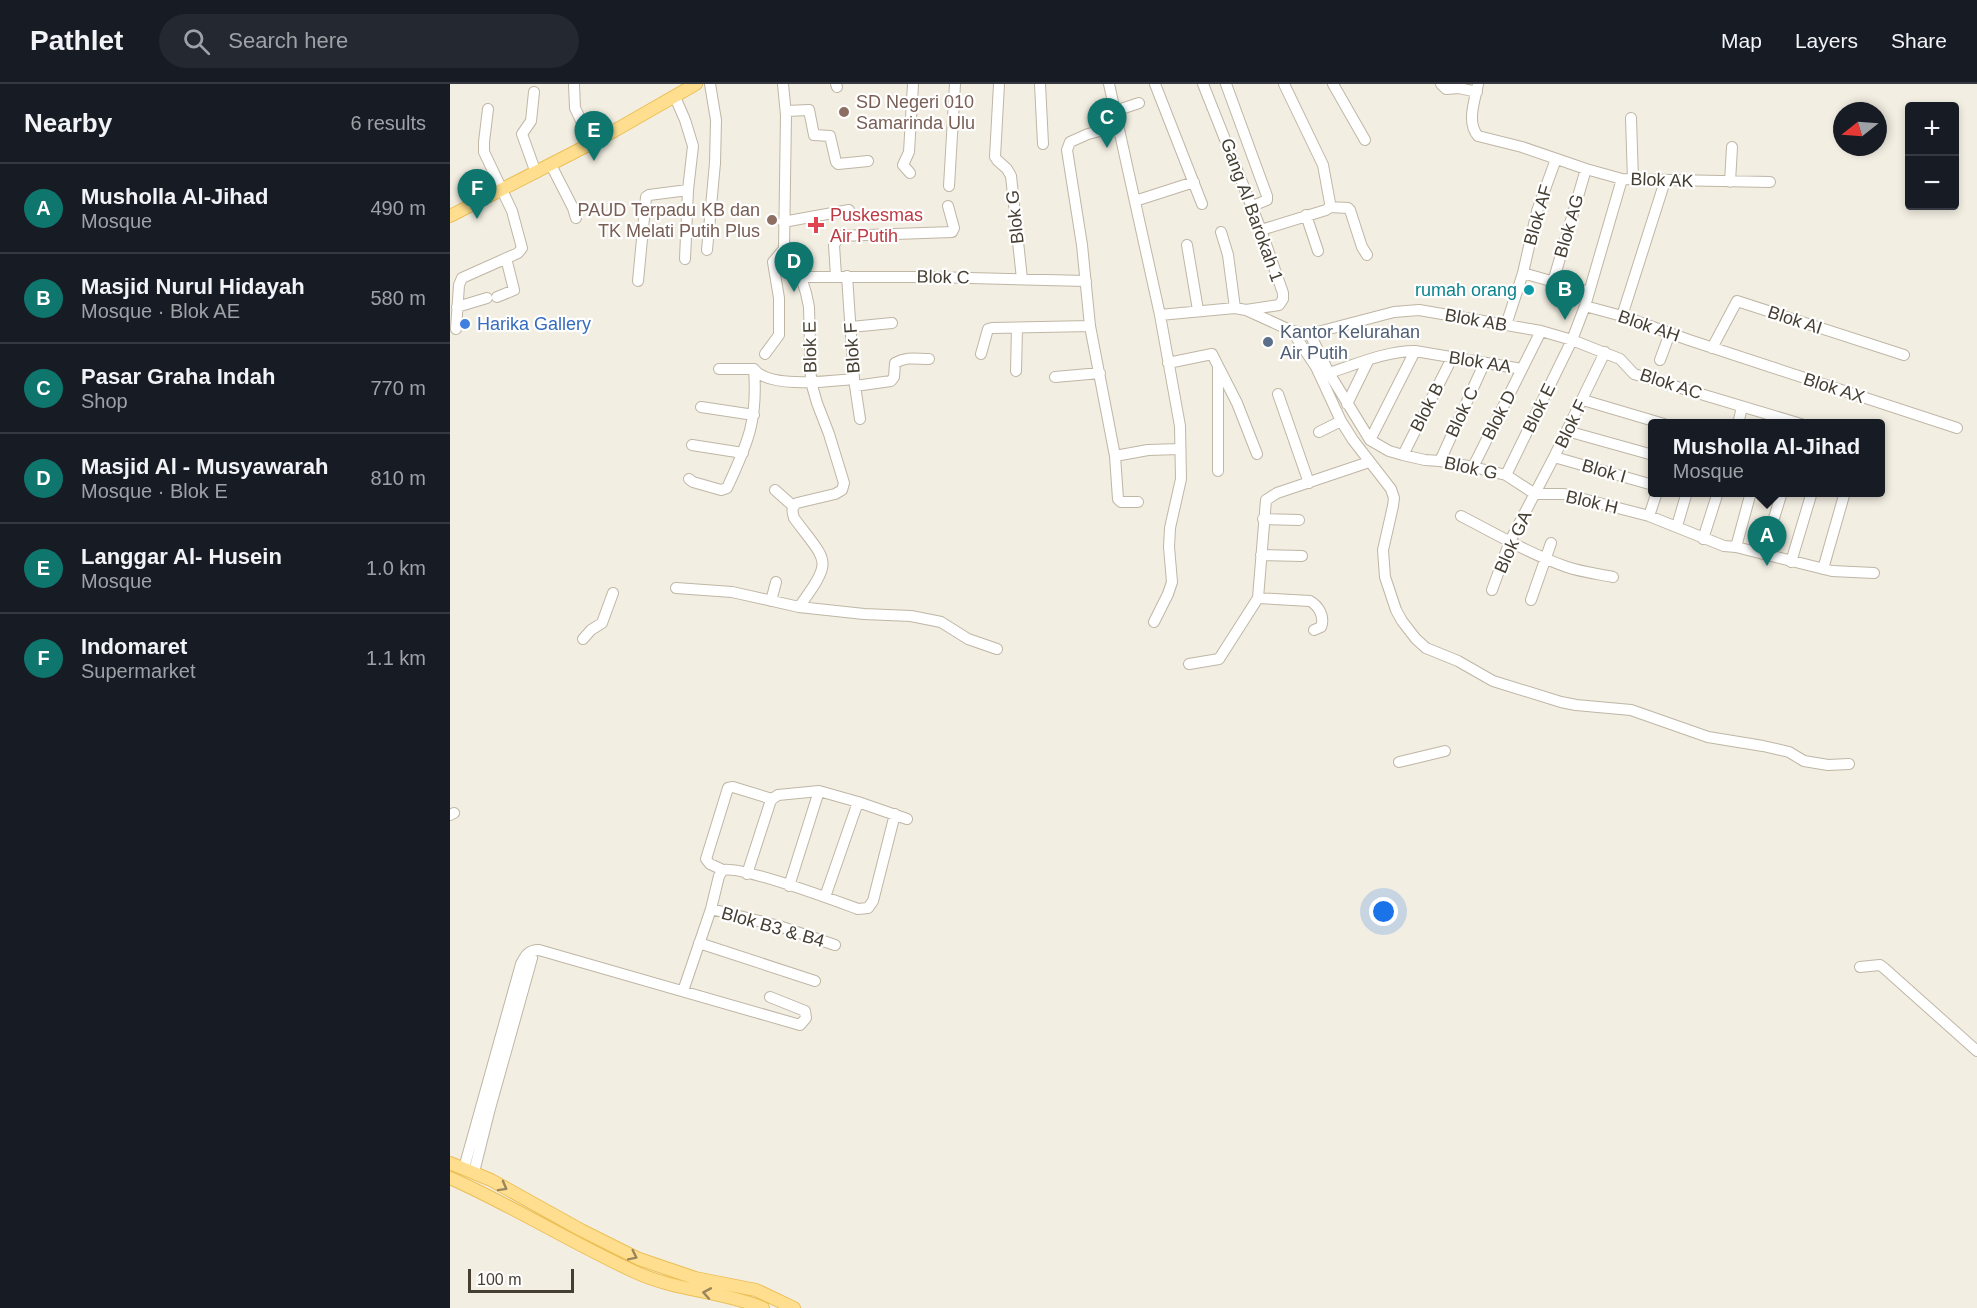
<!DOCTYPE html>
<meta charset="utf-8">
<style>
body{margin:0;font-family:Arial,sans-serif;background:#242831;color:#f1f3f6}
.controls{position:absolute;right:18px;top:18px;display:grid;overflow:hidden;border-radius:6px;box-shadow:0 3px 9px #0003}
.controls button{width:54px;height:54px;display:grid;place-items:center;padding:0;border:0;border-bottom:2px solid #363941;background:#171b24;color:#f1f3f6;font:30px sans-serif}
.compass{position:absolute;left:1383px;top:18px;width:54px;height:54px;border-radius:50%;background:#171b24;box-shadow:0 3px 9px #0003;rotate:253deg}
.scale{position:absolute;left:18px;bottom:15px;width:106px;box-sizing:border-box;padding-left:6px;border:3px solid #453e32;border-top:0;font-size:16px;line-height:21px;white-space:nowrap;color:#453e32;-webkit-text-stroke:4px #fff;paint-order:stroke}
.you{position:absolute;left:934px;top:828px;width:21px;height:21px;margin:-15px;border:4px solid #fff;border-radius:50%;background:#1a73e8;box-shadow:0 0 0 9px #1a73e833}
.badge{display:grid;place-items:center;width:39px;height:39px;border-radius:50%;background:#0f766e;color:#fff;font-size:20px;font-weight:700}
.pin{position:absolute;translate:-50% -50px;filter:drop-shadow(0 2px 3px #0008)}
.pin::after{content:'';position:absolute;top:32px;width:21px;height:18px;background:inherit;clip-path:polygon(0 0,100% 0,50% 100%)}
.popup{position:absolute;left:1198px;top:335px;width:237px;height:78px;box-sizing:border-box;display:grid;place-content:center;border-radius:6px;background:#171b24;filter:drop-shadow(0 2px 4px #0005);font-size:20px;white-space:nowrap;color:#9ea1a6}
.popup b{font-size:22px;color:#f1f3f6}
.popup::after{content:'';position:absolute;left:50%;top:100%;margin-left:-12px;border:12px solid transparent;border-top-color:#171b24}
.list{margin:0;padding:0;list-style:none}
h2{display:flex;justify-content:space-between;align-items:center;height:78px;margin:0;padding:0 24px;font-size:26px}
h2 small{font-size:20px;font-weight:400;color:#9ea1a6}
.list li{display:grid;grid-template-columns:39px 1fr auto;gap:18px;align-items:center;box-sizing:border-box;height:90px;padding:0 24px;border-top:2px solid #363941}
.list b{display:block;font-size:22px;white-space:nowrap}
.list p{margin:0;font-size:20px;white-space:nowrap;color:#9ea1a6}
.list em{font-size:20px;font-style:normal;color:#9ea1a6}
.icon{flex:none;width:33px;height:33px;fill:none;stroke:currentColor;stroke-width:2;stroke-linecap:round;stroke-linejoin:round}
.map{position:relative;flex:none;width:1527px;height:1224px;overflow:hidden}
header{display:flex;align-items:center;gap:36px;box-sizing:border-box;height:84px;padding:0 30px;background:#171b24;border-bottom:2px solid #363941}
header strong{font-size:28px}
nav{display:flex;gap:33px;margin-inline-start:auto;font-size:21px}
.search{width:420px;height:54px;background:#242831;display:flex;align-items:center;gap:15px;box-sizing:border-box;padding:0 21px;border-radius:33px;color:#9ea1a6;font-size:22px}
main{display:flex}
aside{flex:1;background:#171b24}
.map>svg:first-child{display:block}
</style>
<header>
<strong>Pathlet</strong>
<div class="search"><svg class="icon" aria-label="search" viewBox="0 0 24 24"><circle cx="10" cy="10" r="6"/><path d="M15 15l6 6"/></svg>Search here</div>
<nav><a>Map</a><a>Layers</a><a>Share</a></nav>
</header>
<main>
<aside>
<h2>Nearby<small>6 results</small></h2>
<ul class="list">
<li><span class="badge">A</span><div><b>Musholla Al-Jihad</b><p>Mosque</p></div><em>490 m</em></li>
<li><span class="badge">B</span><div><b>Masjid Nurul Hidayah</b><p>Mosque · Blok AE</p></div><em>580 m</em></li>
<li><span class="badge">C</span><div><b>Pasar Graha Indah</b><p>Shop</p></div><em>770 m</em></li>
<li><span class="badge">D</span><div><b>Masjid Al - Musyawarah</b><p>Mosque · Blok E</p></div><em>810 m</em></li>
<li><span class="badge">E</span><div><b>Langgar Al- Husein</b><p>Mosque</p></div><em>1.0 km</em></li>
<li><span class="badge">F</span><div><b>Indomaret</b><p>Supermarket</p></div><em>1.1 km</em></li>
</ul>
</aside>
<div class="map">
<svg width="1527" height="1224" viewBox="0 0 1527 1224">
<rect width="100%" height="100%" fill="#f3eee2"/>
<g fill="none" stroke-linecap="round" stroke-linejoin="round">
<!-- minor casing -->
<g stroke="#bfb6a5" stroke-width="12">
<path id="minor" d="M124,0L125,24L142,60
M333,0L336,31L334,165L351,193L356,209L359,223L361,298L367,319L379,350L394,399L392,406L385,410L347,419C341,424 342,427 344,434C378,480 384,474 349,523
M386,0L387,3
M590,0L593,60
M659,0L710,231L785,224L796,226L842,247L860,250L879,289L920,356L939,367L953,371L975,376L990,377L1023,383L1056,391L1085,410
M705,0L752,120
M753,0L811,146L833,209V215L829,221L796,226
M776,0L817,112V116L800,123
M883,0L915,56
M991,0L996,5L1009,4L1027,8
M1028,0C1025,16 1016,38 1028,52L1072,63L1136,85L1172,95L1320,98
M84,8L81,37L72,50L86,89
M225,13L235,36L243,62L238,106L235,175
M336,27L359,26L364,51L380,52L386,78L388,80L418,77
M665,27L689,19
M1181,34L1183,96
M669,42L638,50L620,58L617,66L632,161L640,242L665,372L668,415L671,418H688
M545,73L549,0
M547,76L557,85L561,92L572,195
M101,81L123,124L126,134
M460,89L453,81L459,68L463,0
M1280,98L1282,63
M499,102L505,0
M685,117L744,98
M880,123L898,124L900,126L912,163L917,171
M856,131L868,167
M333,138L399,126
M811,146L876,126L880,123V119L873,81L834,0
M771,148L778,171L785,224
M737,161L748,226
M257,166L265,79L266,36L260,0
M1073,189L1139,208
M386,192L384,161L389,152L502,148L504,144L498,122
M397,192L404,295L410,335
M351,193H481L636,197
M188,197L196,113L199,111L238,106
M1103,198L1136,85
M47,213L64,206L56,174
M1135,222L1172,232L1239,256L1507,344
M7,223L37,214
M1172,232L1215,97
M1056,241L1073,189L1087,127L1106,75
M401,243L442,239
M6,245L9,201L12,194L68,169L72,164L62,127L34,68V58L38,25
M842,247L866,283L891,337L903,356L941,405L944,414L943,422L933,466L935,493L946,526L952,537L966,555L976,564L1008,577L1043,597L1111,618L1126,621L1181,626L1258,653L1313,662L1339,668L1354,677L1378,681L1399,680
M860,250L944,228L969,226L1091,247L1122,256L1170,275L1184,290L1351,340
M1262,264L1287,217L1454,271
M315,270L329,251V214L323,178L334,165
M531,270L538,245L542,244L640,242
M1210,276L1220,249
M718,279L762,270L787,319L807,370
M768,283V387
M269,285H304
M304,285C319,305 380,297 404,295
M566,287L567,244
M879,289C907,280 936,267 965,267L1072,285
M605,293L650,289
M405,302L441,297L444,293L445,279C457,272 467,275 479,275
M828,310L859,399
M1133,316L1214,340
M897,320L918,277
M251,323L304,331
M1288,340L1292,323
M1117,347L1203,371
M869,348L891,337
M920,356L965,267
M242,361L293,369
M953,371L1002,274
M665,372L698,366L729,365
M1104,373L1203,401
M990,377L1034,280
M1023,383L1091,247
M1056,391L1122,256L1135,222L1172,95
M239,395L243,398L271,406L277,404C298,359 308,336 304,285
M325,406L343,422
M1085,410H1114L1199,432L1274,462L1286,463L1382,487L1424,489
M1011,432C1046,450 1080,470 1117,483C1132,488 1148,490 1163,493
M1199,432L1207,408
M813,435L849,436
M1227,442L1237,408
M1253,455L1268,408
M1286,463L1301,408
M1313,470L1332,408
M811,471L852,472
M1341,478L1362,408
M1373,485L1395,408
M226,504L282,508L349,523L414,530L461,532L491,538L518,555L547,565
M1042,506L1060,457L1104,373L1155,268
M1081,516L1101,459
M321,517L326,498
M704,538L718,510L722,498L719,463L720,444L731,395L730,342L710,231
M864,546L871,543C875,533 869,522 860,517L808,514L816,416L827,409L919,378
M133,555L141,546L152,539L163,509
M739,580L769,575L808,514
M949,678L995,667
M0,731L4,729
M273,786L260,780L256,775L278,704L283,703L322,715
M297,790L320,719L322,715L328,711L369,707L408,718L457,735
M339,802L369,707
M375,813L408,718
M261,825L329,842L385,861
M249,859L365,897
M1410,883L1430,881L1434,884L1527,967
M233,907L261,825L269,792L273,786C290,781 386,817 408,825L418,824L423,817L445,730
M14,1084L71,880C75,872 78,866 89,866L350,941L356,934L355,927L320,913
M24,1088L39,1028L79,885L82,874L80,868"/>
</g>
<!-- major casing -->
<g stroke="#ecbf57" stroke-width="14">
<path id="major" d="M0,132L150,55L246,0
M0,1079L41,1096L131,1146L189,1175L245,1194L306,1206L344,1224
M0,1094C63,1122 122,1159 185,1188C226,1207 272,1207 313,1224"/>
</g>
<!-- minor -->
<use href="#minor" stroke="#fff" stroke-width="10"/>
<!-- major -->
<use href="#major" stroke="#ffdf8f" stroke-width="12"/>
</g>
<!-- one-way arrows -->
<defs><path id="oneway-chevron" d="M-2-3.5L2.5 0L-2 3.5" fill="none" stroke-width="1.6" stroke-linecap="round" stroke-linejoin="round" transform="scale(1.5)"/></defs>
<g stroke="#99865c">
<use href="#oneway-chevron" transform="translate(53 1103) rotate(29)"/>
<use href="#oneway-chevron" transform="translate(183 1172) rotate(26)"/>
<use href="#oneway-chevron" transform="translate(257 1209) rotate(-170)"/>
</g>
<!-- markers -->
<g fill="#8d6e63" stroke="#fff" stroke-width="2">
<circle cx="394" cy="28" r="6"/>
<circle cx="322" cy="136" r="6"/>
</g>
<path fill="#e0444e" stroke="#fff" stroke-width="2" d="M363 132h6v6h6v6h-6v6h-6v-6h-6v-6h6z"/>
<circle fill="#0f9aa8" stroke="#fff" stroke-width="2" cx="1079" cy="206" r="6"/>
<circle fill="#3f7fe0" stroke="#fff" stroke-width="2" cx="15" cy="240" r="6"/>
<circle fill="#5c6f8a" stroke="#fff" stroke-width="2" cx="818" cy="258" r="6"/>
<g text-anchor="middle" stroke-width="4.5" stroke-linejoin="round" paint-order="stroke">
<!-- education labels -->
<g font-size="18" fill="#785e54" stroke="#fff" text-anchor="start">
<text x="406" y="24">SD Negeri 010<tspan x="406" dy="21">Samarinda Ulu</tspan></text>
<text x="310" y="132" text-anchor="end">PAUD Terpadu KB dan<tspan x="310" dy="21">TK Melati Putih Plus</tspan></text>
</g>
<!-- street labels -->
<g font-size="18" fill="#453e32" stroke="#fff">
<text transform="translate(1212 96) rotate(2)" y="6">Blok AK</text>
<text transform="translate(802 126) rotate(70)" y="6">Gang Al Barokah 1</text>
<text transform="translate(1088 131) rotate(-74)" y="6">Blok AF</text>
<text transform="translate(565 133) rotate(-96)" y="6">Blok G</text>
<text transform="translate(1119 142) rotate(-74)" y="6">Blok AG</text>
<text transform="translate(493 193) rotate(1)" y="6">Blok C</text>
<text transform="translate(1026 236) rotate(10)" y="6">Blok AB</text>
<text transform="translate(1345 236) rotate(18)" y="6">Blok AI</text>
<text transform="translate(1199 242) rotate(19)" y="6">Blok AH</text>
<text transform="translate(360 263) rotate(-91)" y="6">Blok E</text>
<text transform="translate(402 264) rotate(-94)" y="6">Blok F</text>
<text transform="translate(1030 278) rotate(9)" y="6">Blok AA</text>
<text transform="translate(1221 300) rotate(18)" y="6">Blok AC</text>
<text transform="translate(1384 304) rotate(18)" y="6">Blok AX</text>
<text transform="translate(977 323) rotate(-63)" y="6">Blok B</text>
<text transform="translate(1089 324) rotate(-64)" y="6">Blok E</text>
<text transform="translate(1012 328) rotate(-65)" y="6">Blok C</text>
<text transform="translate(1049 331) rotate(-63)" y="6">Blok D</text>
<text transform="translate(1121 340) rotate(-64)" y="6">Blok F</text>
<text transform="translate(1021 384) rotate(12)" y="6">Blok G</text>
<text transform="translate(1154 387) rotate(16)" y="6">Blok I</text>
<text transform="translate(1142 418) rotate(13)" y="6">Blok H</text>
<text transform="translate(1063 458) rotate(-66)" y="6">Blok GA</text>
<text transform="translate(323 843) rotate(16)" y="6">Blok B3 &amp; B4</text>
</g>
<!-- health labels -->
<g font-size="18" fill="#be3a42" stroke="#fff" text-anchor="start">
<text x="380" y="137">Puskesmas<tspan x="380" dy="21">Air Putih</tspan></text>
</g>
<!-- culture labels -->
<g font-size="18" fill="#0d838f" stroke="#fff" text-anchor="end">
<text x="1067" y="212">rumah orang</text>
</g>
<!-- shop labels -->
<g font-size="18" fill="#366cbe" stroke="#fff" text-anchor="start">
<text x="27" y="246">Harika Gallery</text>
</g>
<!-- service labels -->
<g font-size="18" fill="#4e5e75" stroke="#fff" text-anchor="start">
<text x="830" y="254">Kantor Kelurahan<tspan x="830" dy="21">Air Putih</tspan></text>
</g>
</g>
</svg>
<div class="controls">
<button>+</button>
<button>−</button>
</div>
<svg class="compass" viewBox="-18 -18 36 36"><path d="M0-13l5 13h-10z" fill="#e53935"/><path d="M0 13l5-13h-10z" fill="#9ea1a6"/></svg>
<div class="scale">100 m</div>
<div class="you"></div>
<div class="pin badge" style="left:1317px;top:482px">A</div>
<div class="popup"><b>Musholla Al-Jihad</b>Mosque</div>
<div class="pin badge" style="left:1115px;top:236px">B</div>
<div class="pin badge" style="left:657px;top:64px">C</div>
<div class="pin badge" style="left:344px;top:208px">D</div>
<div class="pin badge" style="left:144px;top:77px">E</div>
<div class="pin badge" style="left:27px;top:135px">F</div>
</div>
</main>
